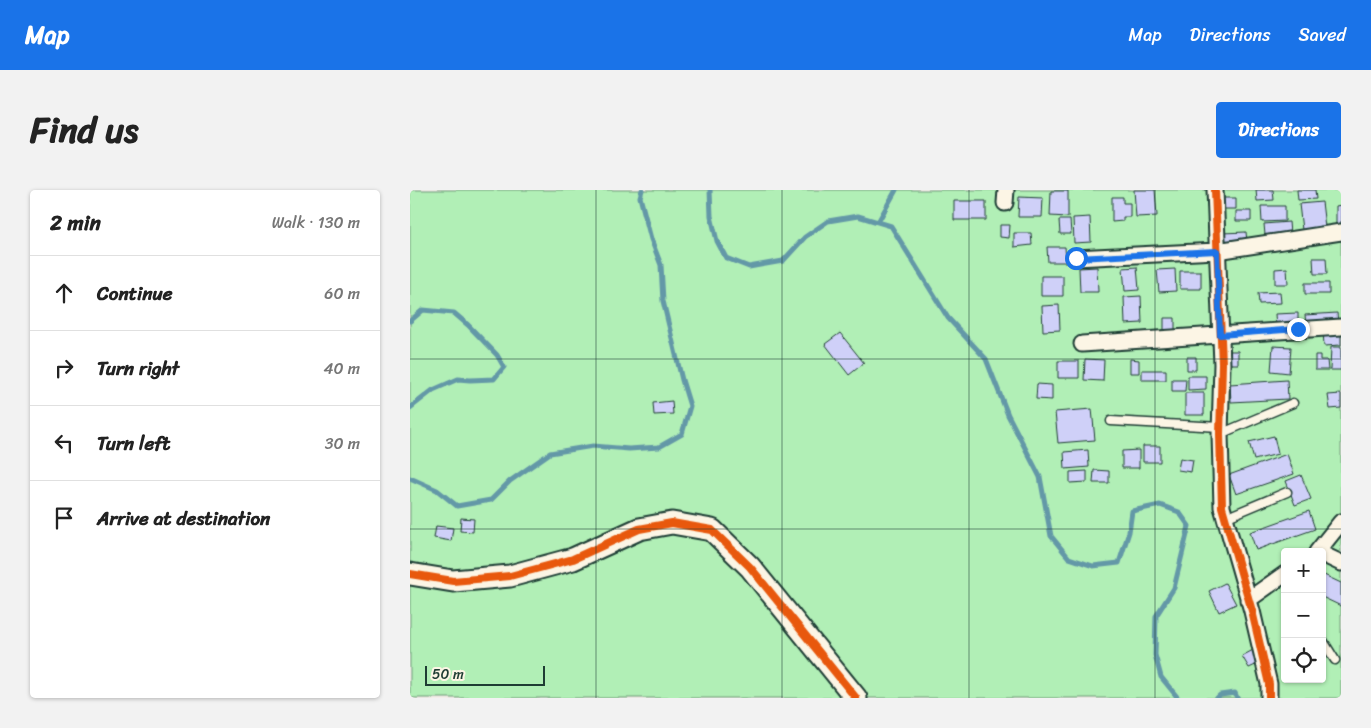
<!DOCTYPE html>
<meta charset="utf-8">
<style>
body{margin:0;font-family:Sriracha,sans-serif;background:#f2f2f2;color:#222}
.controls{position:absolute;right:15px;bottom:15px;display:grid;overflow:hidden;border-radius:5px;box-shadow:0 1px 4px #0004}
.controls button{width:45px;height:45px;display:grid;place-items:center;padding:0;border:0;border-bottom:1px solid #e0e0e0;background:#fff;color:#222;font:25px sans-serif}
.scale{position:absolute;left:15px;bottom:12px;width:120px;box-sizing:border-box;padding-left:5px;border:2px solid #1f3d34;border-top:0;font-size:14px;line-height:18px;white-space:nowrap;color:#1f3d34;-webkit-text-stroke:4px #fcf5e5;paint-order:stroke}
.stop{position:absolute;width:15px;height:15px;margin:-11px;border:4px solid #1a73e8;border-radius:50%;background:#fff}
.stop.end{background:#1a73e8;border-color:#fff;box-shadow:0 1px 5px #0008}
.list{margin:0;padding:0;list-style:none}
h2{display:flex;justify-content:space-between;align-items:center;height:65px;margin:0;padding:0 20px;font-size:21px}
h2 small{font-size:16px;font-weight:400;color:#767676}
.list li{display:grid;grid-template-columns:32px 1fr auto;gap:15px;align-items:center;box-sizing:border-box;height:75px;padding:0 20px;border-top:1px solid #e0e0e0}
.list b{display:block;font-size:19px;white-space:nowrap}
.list em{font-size:16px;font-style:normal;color:#767676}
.icon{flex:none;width:28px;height:28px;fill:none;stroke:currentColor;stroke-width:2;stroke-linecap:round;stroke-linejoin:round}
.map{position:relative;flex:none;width:931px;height:508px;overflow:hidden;border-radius:5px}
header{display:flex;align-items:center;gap:30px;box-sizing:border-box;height:70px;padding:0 25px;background:#1a73e8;color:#fff}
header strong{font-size:24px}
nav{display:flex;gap:28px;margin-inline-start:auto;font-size:18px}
.intro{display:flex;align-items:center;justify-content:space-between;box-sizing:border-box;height:120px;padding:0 30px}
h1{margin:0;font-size:35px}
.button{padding:12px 22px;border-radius:5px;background:#1a73e8;color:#fff;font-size:18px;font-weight:700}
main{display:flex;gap:30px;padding:0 30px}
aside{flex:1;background:#fff;border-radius:5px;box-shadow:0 1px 4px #0004}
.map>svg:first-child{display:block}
</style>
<header>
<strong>Map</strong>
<nav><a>Map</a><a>Directions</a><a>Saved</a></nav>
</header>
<div class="intro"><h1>Find us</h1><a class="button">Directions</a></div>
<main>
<aside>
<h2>2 min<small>Walk · 130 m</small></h2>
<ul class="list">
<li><svg class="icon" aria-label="ahead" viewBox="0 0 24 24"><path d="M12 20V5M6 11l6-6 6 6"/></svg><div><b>Continue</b></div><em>60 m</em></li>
<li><svg class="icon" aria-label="right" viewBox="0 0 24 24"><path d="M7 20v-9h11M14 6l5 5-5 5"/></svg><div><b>Turn right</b></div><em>40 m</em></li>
<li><svg class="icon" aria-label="left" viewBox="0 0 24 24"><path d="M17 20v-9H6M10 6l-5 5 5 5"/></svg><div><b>Turn left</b></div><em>30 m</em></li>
<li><svg class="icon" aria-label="arrive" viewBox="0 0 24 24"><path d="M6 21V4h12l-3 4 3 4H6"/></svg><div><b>Arrive at destination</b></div></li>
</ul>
</aside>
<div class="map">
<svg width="931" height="508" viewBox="0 0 931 508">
<rect width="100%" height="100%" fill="#f3eee9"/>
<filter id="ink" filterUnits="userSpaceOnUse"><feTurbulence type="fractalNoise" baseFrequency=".02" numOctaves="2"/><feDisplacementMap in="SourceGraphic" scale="10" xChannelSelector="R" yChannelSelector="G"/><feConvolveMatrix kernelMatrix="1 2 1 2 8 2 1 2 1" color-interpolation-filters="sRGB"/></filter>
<g filter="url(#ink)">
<!-- green -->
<path fill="#b1efb6" stroke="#689675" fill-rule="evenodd" d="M0,0H931V508H0ZM875,362H912V489H875Z"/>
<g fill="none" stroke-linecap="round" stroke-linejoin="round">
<!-- stream -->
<path stroke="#6498a7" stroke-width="5" d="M300,0L301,26L307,51L316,68L339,77L373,71L395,47L418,31L448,26L481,36L538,128L576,169L598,225L630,287L641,346L659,368L683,376L709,373L719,342L722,321L750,315L769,322L779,336L764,398L746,426L745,465L751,487L768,508
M468,32L486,0
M0,131L13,120L44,123L58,135L87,165L94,177L84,189L60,190L48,189L23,200L0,218
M0,288L27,300L47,316L81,310L100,291L140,263L183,256L219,259L249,257L272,244L280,216L272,190L253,111L251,75L241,49L230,7L232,0
M807,508L810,505L825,503L827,508"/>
</g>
<!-- building -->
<path fill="#cfd0f8" stroke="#1f3d34" d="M724,0H745L747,26L726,27Z
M846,0H863L864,10L847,11Z
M887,0H905L906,9L888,10Z
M641,1H658V27L640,26Z
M609,7L633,8L632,27H608Z
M702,7H713V13H720V27H713V31L702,32Z
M813,8H826V19H813Z
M544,11H576V30H544Z
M912,12L915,37L892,40L889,14Z
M931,15V36H926V16Z
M851,16H875V31L852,32Z
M826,21H841V31H826Z
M680,27L681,52L664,53L663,28Z
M649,30H660L661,44H650Z
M879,32L880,44L855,45L854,34Z
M590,35H600L599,48L590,47Z
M836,42L837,52L813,53L812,43Z
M604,43H621L622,55L604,57Z
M637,57H655L656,72H638Z
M903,68H916L917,84H904Z
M687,77L688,102H670L669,78Z
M727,77L729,100L715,101L713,78Z
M877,78L878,94H865V79Z
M765,79L766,101L749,102L747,80Z
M770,81H791V99H770Z
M631,86H653V106H631Z
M895,93H919V104H895Z
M870,102L871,113L849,114L848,103Z
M731,106L732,133L715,134L714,107Z
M649,115L650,140L633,141L632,116Z
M888,123V136L866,137L865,124Z
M927,123L928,133L896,135L895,125Z
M754,128H765V143H754Z
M931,139V155L914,156L913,140Z
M430,143L454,173L439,185L415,154Z
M863,156L881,157L879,183L861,181Z
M921,157H931V180H920Z
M820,161H828V174H820Z
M905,165H910V170H917L918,180H905Z
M777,167H786V180H777Z
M675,169L694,170L693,191L674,190Z
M720,169L729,170V183H720Z
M648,171H669V188H648Z
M732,180H756V190H732Z
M778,186H796V199L778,200Z
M762,189H776L775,201H762Z
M877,190L878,209L821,212L820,194Z
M627,194L642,195V210L626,209Z
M775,203H794V225H775Z
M931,204V218L920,219L918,205Z
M262,211L263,224L244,225L243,213Z
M682,219L685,250L648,253L645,222Z
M864,246L868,264L844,270L839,252Z
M733,256H750V272H733Z
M678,260L679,277L655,279L654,262Z
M729,260V278H712V261Z
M877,264L884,284L826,304L819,285Z
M770,268L783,270L781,282L768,280Z
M684,280L699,281V293H683Z
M677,281V292L660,293V282Z
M891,285L901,309L885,315L876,291Z
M899,321L905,339L846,360L840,342Z
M51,328L64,329L63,342L50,341Z
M26,336L43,338L41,351L24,348Z
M912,384L931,393V416L912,407Z
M815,393L826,414L809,422L799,401Z
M843,460L850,473L839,478L832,466Z"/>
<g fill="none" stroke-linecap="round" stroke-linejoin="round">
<!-- lane casing -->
<g stroke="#1f3d34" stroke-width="11">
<path id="lane" d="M701,231L810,237
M810,244L883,213
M815,328L877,302
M912,449L925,470"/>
</g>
<!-- street casing -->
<g stroke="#1f3d34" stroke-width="19">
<path id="street" d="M805,0L812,174L810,244L812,317L842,421L859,494V508
M595,13L596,0
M665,68L807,61L931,42
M672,154L931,137
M907,362L931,332
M912,364L931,373
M838,410L875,384"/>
</g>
<!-- secondary casing -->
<g stroke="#1f3d34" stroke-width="25">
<path id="secondary" d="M0,384L43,391L100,386L163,369L229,339L262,333L302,340L340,377L446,508"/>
</g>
<!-- lane -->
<use href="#lane" stroke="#fcf5e5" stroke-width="8"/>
<!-- street -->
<use href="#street" stroke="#fcf5e5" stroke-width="15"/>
<!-- secondary -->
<use href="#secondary" stroke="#fcf5e5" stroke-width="21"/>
<!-- cycleway casing -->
<g stroke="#fcf5e5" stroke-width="11">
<path id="cycleway" d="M805,0L812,174L810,244L812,317L842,421L859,494V508
M0,384L43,391L100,386L163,369L229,339L262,333L302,340L340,377L446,508"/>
</g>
<!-- cycleway -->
<use href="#cycleway" stroke="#e8590c" stroke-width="8"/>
</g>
</g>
<g fill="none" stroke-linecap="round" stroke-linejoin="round" filter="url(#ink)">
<!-- route -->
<path stroke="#1a73e8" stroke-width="6" d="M666,68L807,61L810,145L888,139"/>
</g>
<!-- grid -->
<path fill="none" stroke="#1f3d34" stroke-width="1" stroke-opacity="0.55" d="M186,0V508M372,0V508M559,0V508M745,0V508M0,169H931M0,339H931"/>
</svg>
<div class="controls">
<button>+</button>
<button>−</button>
<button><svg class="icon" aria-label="locate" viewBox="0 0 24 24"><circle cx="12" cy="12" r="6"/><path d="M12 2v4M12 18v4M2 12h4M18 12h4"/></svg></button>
</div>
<div class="scale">50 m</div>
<div class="stop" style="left:666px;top:68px"></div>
<div class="stop end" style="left:888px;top:139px"></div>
</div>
</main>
